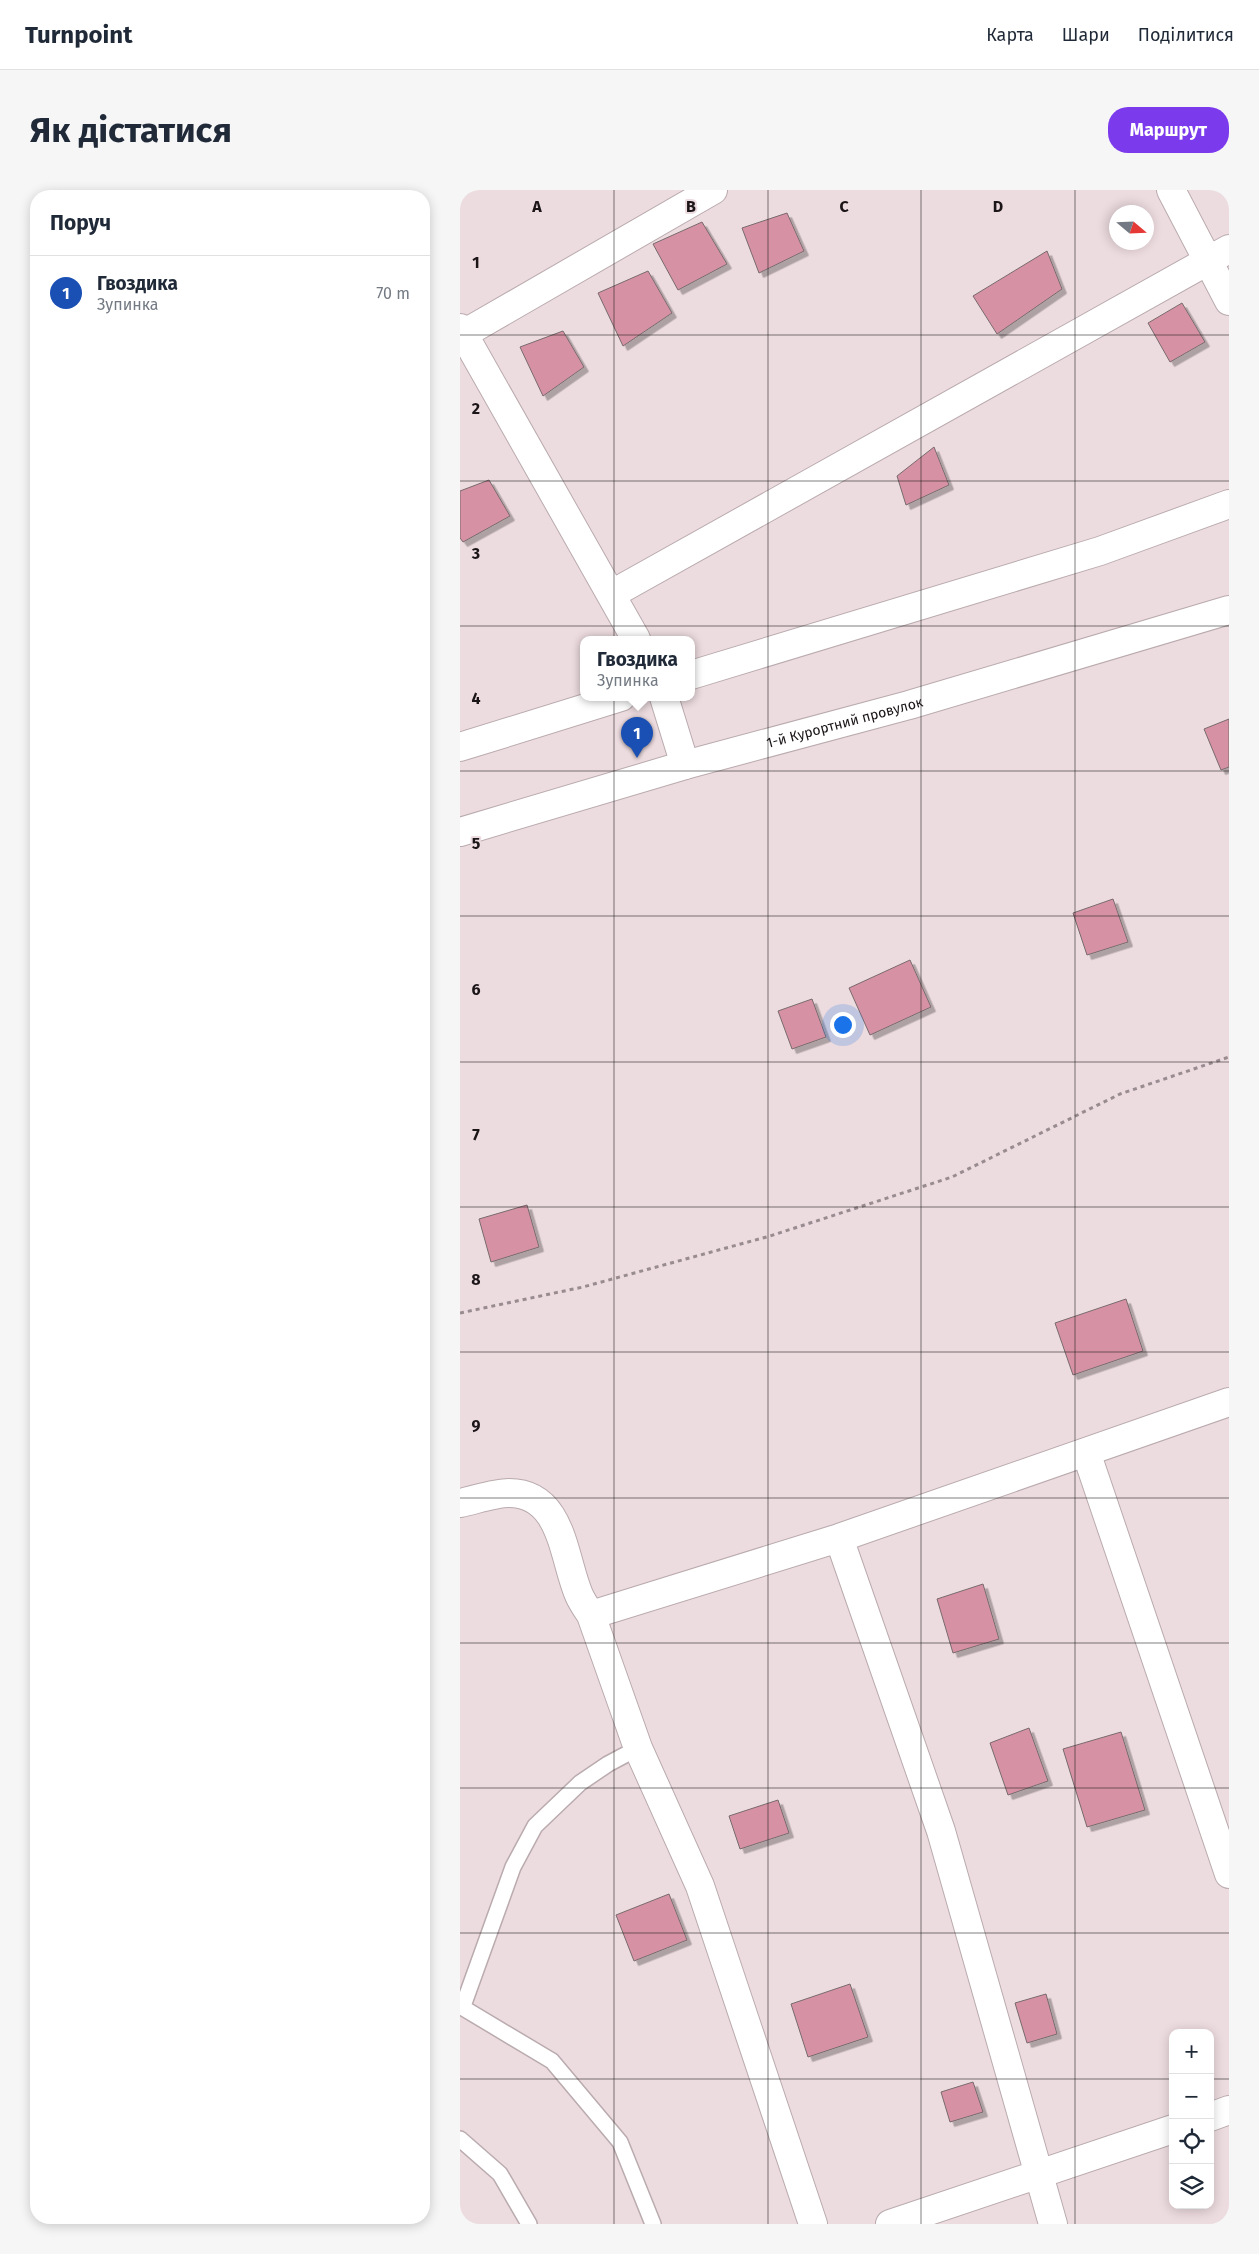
<!DOCTYPE html>
<html lang="uk">
<meta charset="utf-8">
<style>
body{margin:0;font-family:"Fira Sans",sans-serif;background:#f6f6f7;color:#1f2937}
.controls{position:absolute;right:15px;bottom:15px;display:grid;overflow:hidden;border-radius:10px;box-shadow:0 2px 12px #0003}
.controls button{width:45px;height:45px;display:grid;place-items:center;padding:0;border:0;border-bottom:1px solid #e0e1e3;background:#fff;color:#1f2937;font:25px sans-serif}
.compass{position:absolute;left:649px;top:15px;width:45px;height:45px;border-radius:50%;background:#fff;box-shadow:0 2px 12px #0003;rotate:109deg}
.you{position:absolute;left:382px;top:834px;width:18px;height:18px;margin:-12px;border:4px solid #fff;border-radius:50%;background:#1a73e8;box-shadow:0 0 0 8px #1a73e833}
.badge{display:grid;place-items:center;width:32px;height:32px;border-radius:50%;background:#7c3aed;color:#fff;font-size:16px;font-weight:700}
.pin{position:absolute;translate:-50% -41px;filter:drop-shadow(0 1px 2px #0008)}
.pin::after{content:'';position:absolute;top:26px;width:18px;height:15px;background:inherit;clip-path:polygon(0 0,100% 0,50% 100%)}
.popup{position:absolute;left:120px;top:446px;width:115px;height:65px;box-sizing:border-box;display:grid;place-content:center;border-radius:10px;background:#fff;filter:drop-shadow(0 1px 4px #0005);font-size:16px;white-space:nowrap;color:#747a83}
.popup b{font-size:19px;color:#1f2937}
.popup::after{content:'';position:absolute;left:50%;top:100%;margin-left:-10px;border:10px solid transparent;border-top-color:#fff}
.list{margin:0;padding:0;list-style:none}
h2{display:flex;justify-content:space-between;align-items:center;height:65px;margin:0;padding:0 20px;font-size:21px}
h2 small{font-size:16px;font-weight:400;color:#747a83}
.list li{display:grid;grid-template-columns:32px 1fr auto;gap:15px;align-items:center;box-sizing:border-box;height:75px;padding:0 20px;border-top:1px solid #e0e1e3}
.list b{display:block;font-size:19px;white-space:nowrap}
.list p{margin:0;font-size:16px;white-space:nowrap;color:#747a83}
.list em{font-size:16px;font-style:normal;color:#747a83}
.icon{flex:none;width:28px;height:28px;fill:none;stroke:currentColor;stroke-width:2;stroke-linecap:round;stroke-linejoin:round}
.map{position:relative;flex:none;width:769px;height:2034px;overflow:hidden;border-radius:20px}
header{display:flex;align-items:center;gap:30px;box-sizing:border-box;height:70px;padding:0 25px;background:#fff;border-bottom:1px solid #e0e1e3}
header strong{font-size:24px}
nav{display:flex;gap:28px;margin-inline-start:auto;font-size:18px}
.intro{display:flex;align-items:center;justify-content:space-between;box-sizing:border-box;height:120px;padding:0 30px}
h1{margin:0;font-size:35px}
.button{padding:12px 22px;border-radius:20px;background:#7c3aed;color:#fff;font-size:18px;font-weight:700}
main{display:flex;gap:30px;padding:0 30px}
aside{flex:1;background:#fff;border-radius:20px;box-shadow:0 2px 12px #0003}
.map>svg:first-child{display:block}
</style>
<header>
<strong>Turnpoint</strong>
<nav><a>Карта</a><a>Шари</a><a>Поділитися</a></nav>
</header>
<div class="intro"><h1>Як дістатися</h1><a class="button">Маршрут</a></div>
<main>
<aside>
<h2>Поруч<small></small></h2>
<ul class="list">
<li><span class="badge" style="background:#1a4fb4">1</span><div><b>Гвоздика</b><p>Зупинка</p></div><em>70 m</em></li>
</ul>
</aside>
<div class="map">
<svg width="769" height="2034" viewBox="0 0 769 2034">
<defs>
<filter id="shadow"><feDropShadow dx="4.5" dy="4.5" stdDeviation="0" flood-color="#0004"/></filter>
</defs>
<rect width="100%" height="100%" fill="#ecdbdf"/>
<!-- building -->
<path fill="#d692a4" stroke="#786a6d" filter="url(#shadow)" d="M327,23L344,61L299,83L282,38Z
M242,32L267,74L218,100L193,54Z
M587,61L602,99L537,144L513,106Z
M188,81L212,123L163,156L138,103Z
M722,113L745,152L710,172L688,133Z
M103,141L124,177L83,206L60,157Z
M474,257L489,295L446,315L437,286Z
M29,290L50,326L3,352L0,348V301Z
M769,529V577L761,580L744,539Z
M653,709L668,752L627,765L613,723Z
M450,770L471,817L410,845L389,798Z
M352,809L366,847L332,859L318,821Z
M67,1015L79,1057L31,1072L19,1029Z
M666,1109L683,1161L613,1185L595,1133Z
M523,1394L539,1449L493,1463L477,1409Z
M569,1538L588,1591L548,1605L530,1553Z
M661,1542L685,1620L627,1637L603,1559Z
M318,1610L329,1643L280,1659L269,1626Z
M209,1704L227,1750L174,1771L156,1725Z
M390,1794L408,1847L348,1867L331,1814Z
M586,1804L597,1844L567,1853L555,1813Z
M513,1892L523,1922L490,1932L481,1902Z"/>
<g fill="none" stroke-linecap="round" stroke-linejoin="round">
<!-- service casing -->
<g stroke="#baabae" stroke-width="18">
<path id="service" d="M0,1816L92,1871L160,1952L193,2034
M3,1816L53,1677L75,1636L120,1593L148,1574L178,1558
M0,1949L40,1984L69,2034"/>
</g>
<!-- minor casing -->
<g stroke="#baabae" stroke-width="30">
<path id="minor" d="M711,0L769,111
M0,138L176,449
M0,146L253,0
M152,404L769,59
M231,485L640,361L769,314
M204,507L225,575
M0,557L161,507
M626,1262L769,1684
M0,1313C15,1310 34,1303 49,1303C103,1303 103,1368 119,1405C122,1412 127,1419 131,1425
M379,1348L481,1641L593,2034
M750,1927L769,1920
M353,2034L240,1696L178,1558L131,1425L379,1348L769,1212
M430,2034L713,1939"/>
</g>
<!-- tertiary casing -->
<g stroke="#baabae" stroke-width="30">
<g id="tertiary">
<path id="s1" d="M0,642L225,575L449,515L769,420"/>
</g>
</g>
<!-- path -->
<path stroke="#998c90" stroke-width="3" stroke-dasharray="4 4" stroke-linecap="butt" d="M0,1123L123,1097L310,1046L492,987L660,904L769,867"/>
<!-- service -->
<use href="#service" stroke="#fff" stroke-width="15"/>
<!-- minor -->
<use href="#minor" stroke="#fff" stroke-width="28"/>
<!-- tertiary -->
<use href="#tertiary" stroke="#fff" stroke-width="28"/>
</g>
<!-- grid -->
<path fill="none" stroke="#1b1517" stroke-width="1" stroke-opacity="0.55" d="M154,0V2034M308,0V2034M461,0V2034M615,0V2034M0,145H769M0,291H769M0,436H769M0,581H769M0,726H769M0,872H769M0,1017H769M0,1162H769M0,1308H769M0,1453H769M0,1598H769M0,1743H769M0,1889H713M750,1889H769"/>
<g text-anchor="middle" stroke-width="4" stroke-linejoin="round" paint-order="stroke">
<!-- street labels -->
<g font-size="14" fill="#1b1517" stroke="#ecdbdf">
<text dy="5" stroke="none"><textPath href="#s1" startOffset="400">1-й Курортний провулок</textPath></text>
</g>
</g>
<g font-size="16" text-anchor="middle" font-weight="bold" fill="#1b1517" stroke="#ecdbdf" stroke-width="4" stroke-linejoin="round" paint-order="stroke">
<text x="77" y="22">A</text>
<text x="231" y="22">B</text>
<text x="384" y="22">C</text>
<text x="538" y="22">D</text>
<text x="16" y="78">1</text>
<text x="16" y="224">2</text>
<text x="16" y="369">3</text>
<text x="16" y="514">4</text>
<text x="16" y="659">5</text>
<text x="16" y="805">6</text>
<text x="16" y="950">7</text>
<text x="16" y="1095">8</text>
<text x="16" y="1241">9</text>
</g>
</svg>
<div class="controls">
<button>+</button>
<button>−</button>
<button><svg class="icon" aria-label="locate" viewBox="0 0 24 24"><circle cx="12" cy="12" r="6"/><path d="M12 2v4M12 18v4M2 12h4M18 12h4"/></svg></button>
<button><svg class="icon" aria-label="layers" viewBox="0 0 24 24"><path d="M12 4l9 5-9 5-9-5zM3 14l9 5 9-5"/></svg></button>
</div>
<svg class="compass" viewBox="-18 -18 36 36"><path d="M0-13l5 13h-10z" fill="#e53935"/><path d="M0 13l5-13h-10z" fill="#747a83"/></svg>
<div class="you"></div>
<div class="pin badge" style="left:177px;top:568px;background:#1a4fb4">1</div>
<div class="popup"><b>Гвоздика</b>Зупинка</div>
</div>
</main>
